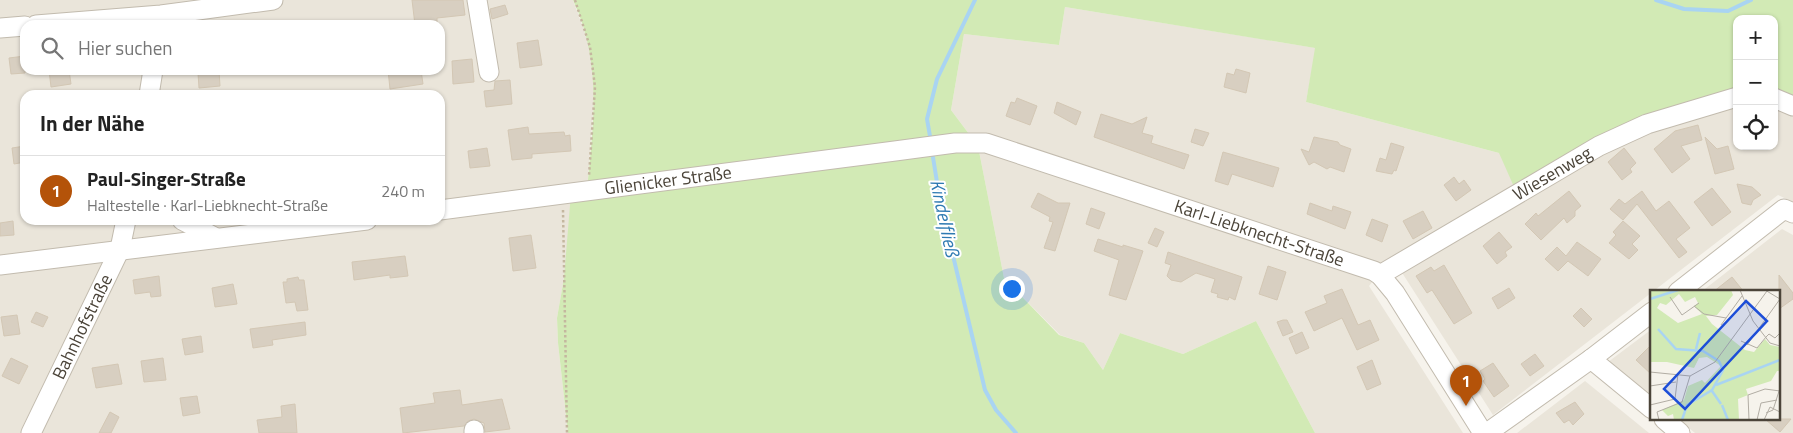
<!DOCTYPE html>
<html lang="de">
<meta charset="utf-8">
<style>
body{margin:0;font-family:"Titillium Web",sans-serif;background:#f6f6f6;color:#222}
.controls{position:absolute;right:15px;top:15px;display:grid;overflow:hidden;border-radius:10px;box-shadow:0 1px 4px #0004}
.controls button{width:45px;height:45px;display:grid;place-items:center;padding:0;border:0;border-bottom:1px solid #e0e0e0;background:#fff;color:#222;font:25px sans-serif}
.you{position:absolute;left:1011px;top:288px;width:18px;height:18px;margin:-12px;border:4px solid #fff;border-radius:50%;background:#1a73e8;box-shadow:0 0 0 8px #1a73e833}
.badge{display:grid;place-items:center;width:32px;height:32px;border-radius:50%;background:#b45309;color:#fff;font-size:16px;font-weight:700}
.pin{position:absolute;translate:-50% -41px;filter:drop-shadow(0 1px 2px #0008)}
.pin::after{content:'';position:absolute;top:26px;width:18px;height:15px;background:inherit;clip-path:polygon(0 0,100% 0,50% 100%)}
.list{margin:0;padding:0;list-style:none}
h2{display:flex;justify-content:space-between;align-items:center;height:65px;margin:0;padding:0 20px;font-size:21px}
h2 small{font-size:16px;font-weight:400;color:#767676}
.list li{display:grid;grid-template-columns:32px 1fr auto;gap:15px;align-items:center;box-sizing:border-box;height:70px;padding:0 20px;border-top:1px solid #e0e0e0}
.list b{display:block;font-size:19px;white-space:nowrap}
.list p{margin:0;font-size:16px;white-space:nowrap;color:#767676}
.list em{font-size:16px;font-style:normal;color:#767676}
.icon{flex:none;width:28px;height:28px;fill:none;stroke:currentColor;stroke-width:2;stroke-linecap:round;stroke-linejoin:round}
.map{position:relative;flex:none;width:1793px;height:433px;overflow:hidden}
.search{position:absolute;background:#fff;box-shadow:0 1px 4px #0004;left:20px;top:20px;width:425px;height:55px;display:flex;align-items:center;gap:12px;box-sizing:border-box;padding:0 18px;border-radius:15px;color:#767676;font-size:19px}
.panel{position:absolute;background:#fff;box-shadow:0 1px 4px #0004;left:20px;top:90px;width:425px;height:135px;border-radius:15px}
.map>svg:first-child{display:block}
</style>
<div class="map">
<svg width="1793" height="433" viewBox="0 0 1793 433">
<rect width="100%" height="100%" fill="#f6f3ec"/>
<!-- residential -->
<path fill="#eae5da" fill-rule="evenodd" d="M0,0H573L590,47L595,87L587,192L564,278L557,318L558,343L568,433H0ZM25,25H440V70H25ZM25,95H440V220H25Z
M1065,7L1316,48L1306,102L1499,153L1737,92V146H1774V92L1793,100V202L1778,195L1493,415L1392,257L1369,286L1463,433H1315L1256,321L1183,354L1120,333L1103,370L1084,343L1060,335L1004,278L978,146L951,110L964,34L1059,45Z
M1782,229L1793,235V433H1695L1678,419H1779V292H1701Z
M1652,329V398L1608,362Z
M1585,381L1649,433H1517Z"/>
<!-- green -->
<path fill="#d2eab5" d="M573,0H1793V100L1774,92V19H1737V92L1515,189L1499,153L1306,102L1315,48L1065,7L1059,45L964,34L951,110L978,146L1004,278L1059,335L1084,343L1103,370L1120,333L1183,354L1256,321L1315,433H568L558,343L557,318L564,278L571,193L587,191C593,123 603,65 573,0Z"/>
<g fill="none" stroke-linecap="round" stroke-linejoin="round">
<!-- stream -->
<path stroke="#a9d4f2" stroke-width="4" d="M1656,0L1684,9L1728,11L1751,0
M931,142L927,119L937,79L975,0
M932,151L940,201L985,390L996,410L1016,433"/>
</g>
<!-- building -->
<path fill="#d8cfc1" stroke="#d3c7b4" d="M412,0H463L465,15L437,18V24L415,25Z
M505,5L508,14L492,19L490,9Z
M538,40L542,65L520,68L517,43Z
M25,56V73L11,74L9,58Z
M472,59L474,82L453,84L452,61Z
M1236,69L1250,73L1246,93L1224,87L1227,73L1234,75Z
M49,70H69L71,84L51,87Z
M388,70H421L423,84L390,89Z
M219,71L220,86L199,88L198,73Z
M510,80L512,104L486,107L484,91L494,90L495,81Z
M1017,98L1037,106L1030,125L1006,116L1011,102L1015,103Z
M1057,102L1081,112L1076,125L1054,113Z
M1101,114L1132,124L1147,117L1142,133L1153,136L1151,143L1189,155L1184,169L1094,137Z
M1698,125L1702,140L1681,146L1690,159L1672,173L1654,149L1675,131Z
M528,127L529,134L564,132L565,136L570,135L571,151L532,154V158L512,160L508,130Z
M1195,129L1209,133L1203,146L1191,142Z
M1314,137L1338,142L1340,145L1351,149L1344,172L1330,167L1327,169L1314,162L1309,165L1301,149L1309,152Z
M1705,137L1717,149L1728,146L1734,169L1715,174Z
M1391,143L1404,147L1396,171L1394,170L1392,174L1376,171L1380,158L1386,160Z
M25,146V162L14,164L12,148Z
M487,148L490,166L470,168L468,151Z
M1624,148L1636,163L1630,169L1632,172L1622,180L1608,162Z
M1223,152L1279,168L1273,187L1232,174L1228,185L1215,181Z
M1454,177L1459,184L1464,180L1471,190L1456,201L1444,185Z
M1737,184L1752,187L1761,195L1753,200L1751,205L1742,203Z
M1712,188L1731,212L1712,226L1694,202Z
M1569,191L1581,206L1575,211V216L1567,223L1564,218L1541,240L1525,224L1536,213L1538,216Z
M1642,191L1656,211L1669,201L1690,228L1676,239L1687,252L1679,258L1637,204L1623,220L1610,209L1619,199L1625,204Z
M1038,193L1058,203H1070L1055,251L1044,248L1053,222L1049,221L1050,217L1031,207Z
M1310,203L1332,211L1333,206L1351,212L1345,229L1307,214Z
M1091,208L1105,213L1099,229L1086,224Z
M1423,211L1432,228L1413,239L1403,221Z
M1372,219L1388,225L1382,242L1366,235Z
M13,221L14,235L0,236V223Z
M1623,221L1640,236L1632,244L1638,250L1629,259L1609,243L1616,235L1613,232Z
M1155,228L1164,232L1157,247L1148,243Z
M1499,232L1512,247L1505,252L1507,256L1497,264L1483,246Z
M531,235L536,268L513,271L509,238Z
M1098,239L1123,247V245L1143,251L1126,300L1109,295L1119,260L1094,251Z
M1577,242L1601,259L1588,276L1568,261L1558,271L1545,259L1557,247L1566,256Z
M1168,252L1242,277L1235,300L1229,297L1228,300L1217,297L1218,294L1211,292L1215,279L1196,273L1181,282L1171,280L1167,276L1171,265L1165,263Z
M405,256L408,276L390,278V275L354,280L352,262Z
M1444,265L1472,313L1454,324L1432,290L1427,293L1416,276L1431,267L1434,271Z
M1268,266L1286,272L1277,300L1259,294Z
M1779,275L1793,293V299L1779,309Z
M159,276L161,296L151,297L150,292L135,294L133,280Z
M298,277L299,280H304L308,310L297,311L295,302L286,303L283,282H287V279Z
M1732,277L1744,292H1713Z
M233,284L237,304L215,307L212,288Z
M1509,288L1515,298L1498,309L1492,298Z
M1342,289L1358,325L1370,320L1379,340L1357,350L1342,318L1314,331L1305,312L1327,303L1324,296Z
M1581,308L1592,319L1584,327L1573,316Z
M36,312L48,317L43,327L31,322Z
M17,315L20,334L4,336L1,317Z
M1283,320H1287L1293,332L1283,336L1277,322Z
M305,322L306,335L272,340L273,345L253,348L250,329Z
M1302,332L1309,348L1296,354L1289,338Z
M201,336L203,352L185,355L182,339Z
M1652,344V375L1636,360Z
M1535,354L1544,366L1530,376L1521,364Z
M11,358L28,366L19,384L2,376Z
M163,358L166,380L144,382L141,361Z
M1372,360L1381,384L1367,390L1357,367Z
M1493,363L1509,386L1494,397L1483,381L1485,379L1480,371Z
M118,364L122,384L96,388L92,368Z
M460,390L462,405L502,399L510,429L485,432L484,423L474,419L468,421L464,426L403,433L400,408L435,403L433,393Z
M197,396L200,413L183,416L180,398Z
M1575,402L1584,414L1573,425L1569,420L1564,423L1556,413Z
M295,404L297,433H259L257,420L282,417L281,406Z
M110,412L119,417L111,433H99Z
M1765,419H1791L1780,432Z"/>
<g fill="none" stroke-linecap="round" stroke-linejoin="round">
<!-- minor casing -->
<g stroke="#c2bbae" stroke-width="21">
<g id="minor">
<path d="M477,0L489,72"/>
<path d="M36,25L161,15L273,0"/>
<path d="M0,28L25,26"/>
<path d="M149,95L153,70"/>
<path d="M1774,98L1793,106"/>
<path id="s1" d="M440,210L895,151L955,143H986L1374,271L1380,275L1395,293L1483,433"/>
<path d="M182,220L216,238"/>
<path d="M0,265L367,220"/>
<path id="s2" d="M1380,275L1599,146L1647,124L1737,97"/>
<path d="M1678,292L1784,209L1793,213"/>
<path d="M1591,359L1652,409"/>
<path d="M1664,419L1680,433"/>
<path d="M474,430V433"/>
<path id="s3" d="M31,433L120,249L126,220"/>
<path d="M1487,433L1591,359L1652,312"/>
</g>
</g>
<!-- path -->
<path stroke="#c4b79f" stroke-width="2.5" stroke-dasharray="2.5 2.5" stroke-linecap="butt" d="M575,0L590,47L595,87L589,176
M563,210L567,433"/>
<!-- minor -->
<use href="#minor" stroke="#fff" stroke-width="19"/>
</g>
<g text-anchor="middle" stroke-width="4" stroke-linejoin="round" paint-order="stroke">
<!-- street labels -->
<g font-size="18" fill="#4b4439" stroke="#fff">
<text dy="6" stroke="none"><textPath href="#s2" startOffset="200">Wiesenweg</textPath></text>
<text dy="6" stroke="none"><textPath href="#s1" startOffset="230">Glienicker Straße</textPath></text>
<text dy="6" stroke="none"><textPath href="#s1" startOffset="838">Karl-Liebknecht-Straße</textPath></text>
<text dy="6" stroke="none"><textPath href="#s3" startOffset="118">Bahnhofstraße</textPath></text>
</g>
<!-- water labels -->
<g font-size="19" font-style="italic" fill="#2e7ab2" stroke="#fff">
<text transform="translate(945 218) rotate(78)" y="7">Kindelfließ</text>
</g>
</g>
<!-- overview -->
<g transform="translate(1650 290)">
<rect width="130" height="130" fill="#f6f3ec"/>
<path d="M0,0H81L83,5L67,25L56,26L62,34L95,60L104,62L115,49L120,55L130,57V81H127L121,91L96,99L98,105L88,109L89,130H24L23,124L18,126L12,120L34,110L38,96L52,90L55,93L71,76L57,67L49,68L44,78L17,72H0ZM29,4L35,12L45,7L48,13L44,16L52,24L28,33L7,18L10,13L16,15Z" fill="#d2eab5" fill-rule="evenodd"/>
<path fill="none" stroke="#a9d4f2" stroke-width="2.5" d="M0,9L28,0M8,39L26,59L53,61L69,71L73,80L62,100L37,115L32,130M46,59L50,43M66,95L130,70M62,101L71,114M72,115L78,130"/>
<path fill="none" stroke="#b2ada4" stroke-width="1" d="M90,0L103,31L120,53L130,56M20,7L32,25L49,13M44,16L54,24L76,28M71,35L92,6M116,47L119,44L125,48L129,44M91,51L107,58L116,47M97,55L130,9L115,0M0,82L40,86L65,72L117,1M0,96L26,92M0,115L25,109L28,84M116,123L123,120L130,98M9,130L7,122L32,112L40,86M99,130L98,105L115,99L130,101M107,130L111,113L127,110M114,130L120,117L130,122"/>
<path fill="#1d4ed8" fill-opacity="0.15" stroke="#1d4ed8" stroke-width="2.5" d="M96,11L117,31L35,119L14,99Z"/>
<rect width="130" height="130" fill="none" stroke="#4b4439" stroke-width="2.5"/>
</g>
</svg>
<div class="controls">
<button>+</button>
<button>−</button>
<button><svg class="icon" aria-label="locate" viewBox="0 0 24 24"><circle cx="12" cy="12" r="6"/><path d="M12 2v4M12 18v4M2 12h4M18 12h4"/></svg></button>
</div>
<div class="you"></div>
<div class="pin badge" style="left:1466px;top:406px">1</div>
<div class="search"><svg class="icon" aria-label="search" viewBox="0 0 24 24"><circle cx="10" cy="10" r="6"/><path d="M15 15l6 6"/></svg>Hier suchen</div>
<section class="panel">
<h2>In der Nähe<small></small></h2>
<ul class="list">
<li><span class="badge">1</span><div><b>Paul-Singer-Straße</b><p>Haltestelle · Karl-Liebknecht-Straße</p></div><em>240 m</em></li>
</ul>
</section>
</div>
